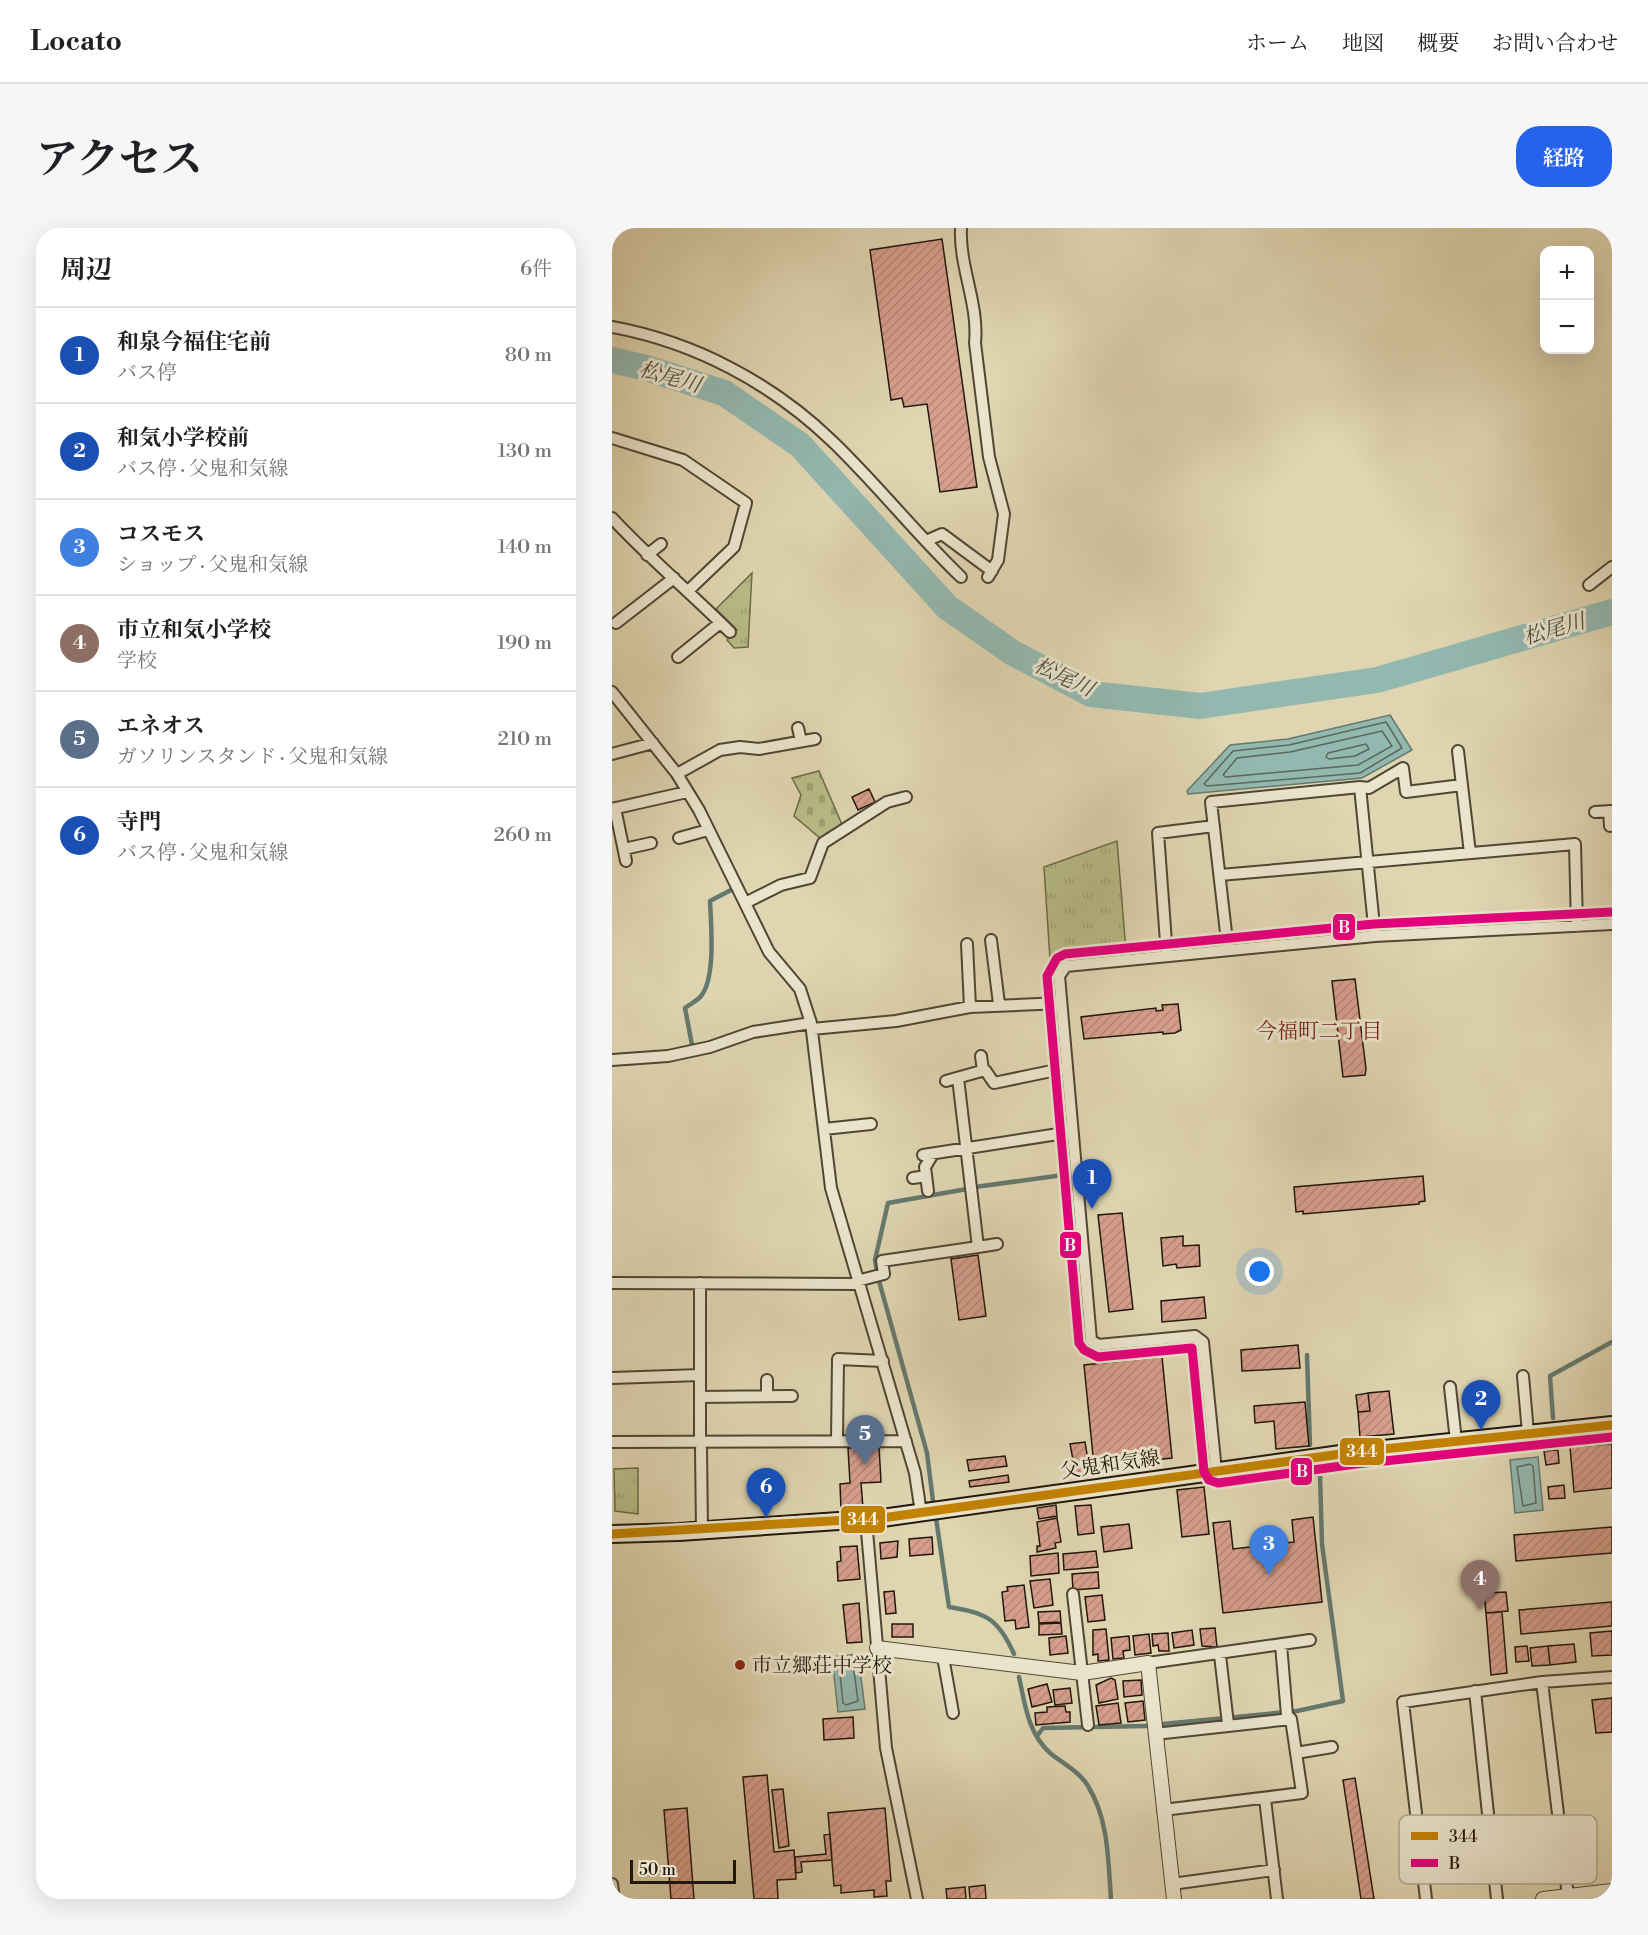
<!DOCTYPE html>
<html lang="ja">
<meta charset="utf-8">
<style>
body{margin:0;font-family:"Libre Bodoni","Noto Serif JP",serif;background:#f6f6f6;color:#202124}
.controls{position:absolute;right:18px;top:18px;display:grid;overflow:hidden;border-radius:12px;box-shadow:0 6px 24px #0002}
.controls button{width:54px;height:54px;display:grid;place-items:center;padding:0;border:0;border-bottom:2px solid #e0e0e0;background:#fff;color:#202124;font:30px sans-serif}
.scale{position:absolute;left:18px;bottom:15px;width:106px;box-sizing:border-box;padding-left:6px;border:3px solid #21170a;border-top:0;font-size:16px;line-height:21px;white-space:nowrap;color:#21170a;-webkit-text-stroke:4px #eae4cc;paint-order:stroke}
.you{position:absolute;left:648px;top:1044px;width:21px;height:21px;margin:-15px;border:4px solid #fff;border-radius:50%;background:#1a73e8;box-shadow:0 0 0 9px #1a73e833}
.badge{display:grid;place-items:center;width:39px;height:39px;border-radius:50%;background:#2563eb;color:#fff;font-size:20px;font-weight:700}
.pin{position:absolute;translate:-50% -50px;filter:drop-shadow(0 2px 3px #0008)}
.pin::after{content:'';position:absolute;top:32px;width:21px;height:18px;background:inherit;clip-path:polygon(0 0,100% 0,50% 100%)}
.list{margin:0;padding:0;list-style:none}
h2{display:flex;justify-content:space-between;align-items:center;height:78px;margin:0;padding:0 24px;font-size:26px}
h2 small{font-size:20px;font-weight:400;color:#757577}
.list li{display:grid;grid-template-columns:39px 1fr auto;gap:18px;align-items:center;box-sizing:border-box;height:96px;padding:0 24px;border-top:2px solid #e0e0e0}
.list b{display:block;font-size:22px;white-space:nowrap}
.list p{margin:0;font-size:20px;white-space:nowrap;color:#757577}
.list em{font-size:20px;font-style:normal;color:#757577}
.map{position:relative;flex:none;width:1000px;height:1671px;overflow:hidden;border-radius:24px}
header{display:flex;align-items:center;gap:36px;box-sizing:border-box;height:84px;padding:0 30px;background:#fff;border-bottom:2px solid #e0e0e0}
header strong{font-size:28px}
nav{display:flex;gap:33px;margin-inline-start:auto;font-size:21px}
.intro{display:flex;align-items:center;justify-content:space-between;box-sizing:border-box;height:144px;padding:0 36px}
h1{margin:0;font-size:42px}
.button{padding:15px 27px;border-radius:24px;background:#2563eb;color:#fff;font-size:21px;font-weight:700}
main{display:flex;gap:36px;padding:0 36px}
aside{flex:1;background:#fff;border-radius:24px;box-shadow:0 6px 24px #0002}
.map>svg:first-child{display:block}
</style>
<header>
<strong>Locato</strong>
<nav><a>ホーム</a><a>地図</a><a>概要</a><a>お問い合わせ</a></nav>
</header>
<div class="intro"><h1>アクセス</h1><a class="button">経路</a></div>
<main>
<aside>
<h2>周辺<small>6件</small></h2>
<ul class="list">
<li><span class="badge" style="background:#1a4fb4">1</span><div><b>和泉今福住宅前</b><p>バス停</p></div><em>80 m</em></li>
<li><span class="badge" style="background:#1a4fb4">2</span><div><b>和気小学校前</b><p>バス停 · 父鬼和気線</p></div><em>130 m</em></li>
<li><span class="badge" style="background:#3f7fe0">3</span><div><b>コスモス</b><p>ショップ · 父鬼和気線</p></div><em>140 m</em></li>
<li><span class="badge" style="background:#8d6e63">4</span><div><b>市立和気小学校</b><p>学校</p></div><em>190 m</em></li>
<li><span class="badge" style="background:#5c6f8a">5</span><div><b>エネオス</b><p>ガソリンスタンド · 父鬼和気線</p></div><em>210 m</em></li>
<li><span class="badge" style="background:#1a4fb4">6</span><div><b>寺門</b><p>バス停 · 父鬼和気線</p></div><em>260 m</em></li>
</ul>
</aside>
<div class="map">
<svg width="1000" height="1671" viewBox="0 0 1000 1671">
<defs>
<pattern id="grass-tufts" width="24" height="20" patternUnits="userSpaceOnUse" patternTransform="scale(1.5)"><rect width="24" height="20" fill="#b8bc87"/><path d="M3 7l-1-3M5 7V3M7 7l1-3M15 17l-1-3M17 17v-4M19 17l1-3" fill="none" stroke="#9ea173"/></pattern>
<pattern id="cemetery-stones" width="16" height="16" patternUnits="userSpaceOnUse" patternTransform="scale(1.5)"><rect width="16" height="16" fill="#b8bc87"/><path d="M2 7V4a2 2 0 0 1 4 0v3zM10 15v-3a2 2 0 0 1 4 0v3z" fill="#9ea173"/></pattern>
<pattern id="building-hatch" width="6" height="6" patternUnits="userSpaceOnUse" patternTransform="scale(1.5)"><rect width="6" height="6" fill="#d69e8c"/><path d="M-1 1l2-2M0 6l6-6M5 7l2-2" fill="none" stroke="#b78777"/></pattern>
</defs>
<rect width="100%" height="100%" fill="#dfd5b1"/>
<filter id="stains"><feTurbulence type="fractalNoise" baseFrequency=".00333" numOctaves="4"/><feColorMatrix values="0 0 0 0 .2 0 0 0 0 .09 0 0 0 0 .02 0 0 0 .5 -.17"/></filter>
<radialGradient id="worn" r=".72"><stop offset=".6" stop-color="#630" stop-opacity="0"/><stop offset="1" stop-color="#630" stop-opacity=".3"/></radialGradient>
<!-- grass -->
<path fill="url(#grass-tufts)" stroke="#6c6a48" stroke-width="1.5" d="M140,345L136,419L122,420L115,412L125,402L104,381Z
M505,613L514,723L438,731L432,639Z
M26,1240V1286L3,1283L2,1241Z"/>
<!-- cemetery -->
<path fill="url(#cemetery-stones)" stroke="#6c6a48" stroke-width="1.5" d="M207,543L231,599L209,611L182,588L189,567L180,550Z"/>
<!-- water -->
<path fill="#93b8b0" stroke="#65786e" stroke-width="1.5" d="M778,487L800,522L750,550L576,566L575,563L618,517L676,511Z
M926,1229L931,1282L903,1285L898,1232Z
M246,1426L253,1481L226,1484L220,1429Z"/>
<g fill="none" stroke-linecap="round" stroke-linejoin="round">
<!-- shore -->
<path stroke="#5a685d" stroke-width="1.5" d="M774,494L790,520L748,545L595,558L592,556L621,523L677,517Z
M770,503L780,518L746,537L614,549L611,547L625,530L678,524Z
M754,516L757,521L743,528L717,531L714,529L716,525Z
M918,1236L921,1238L924,1275L911,1278L905,1239Z
M238,1433L241,1436L246,1473L234,1477L231,1475L227,1437Z"/>
<!-- stream -->
<path stroke="#65786e" stroke-width="4.5" d="M80,817L73,780C78,776 85,773 89,768C104,750 99,696 98,673L119,662
M363,959L451,947
M265,1043L263,1032L276,975L355,961
M267,1053L315,1225L321,1273
M695,1127L698,1217
M941,1190L938,1148L1000,1114
M324,1290L337,1379C374,1385 386,1390 402,1426
M407,1449C413,1477 416,1505 438,1525C450,1535 468,1544 476,1558C497,1592 496,1633 499,1671
M551,1496L685,1483L731,1473L710,1316L708,1247L697,1246
M425,1508L431,1500L534,1498"/>
<!-- river -->
<path stroke="#93b8b0" stroke-width="26" d="M0,132L34,140L112,165L188,217L335,379L401,425L479,466L588,478L765,452L1000,384"/>
</g>
<!-- building -->
<path fill="url(#building-hatch)" stroke="#21170a" stroke-width="1.5" d="M330,11L365,259L328,264L315,176L292,179L290,170L279,172L258,22Z
M257,561L263,574L246,582L240,569Z
M743,751L754,841L753,847L731,849L720,753Z
M566,776L569,802L563,805L551,806V804L472,811L469,789L544,780V783L551,782L550,777Z
M811,948L813,973L807,974V976L691,986V983L684,984L682,959Z
M510,985L521,1081L497,1084L486,987Z
M571,1008V1018L587,1017L588,1038L565,1040L564,1036L551,1038L549,1010Z
M366,1027L374,1088L347,1092L339,1031Z
M592,1069L594,1090L550,1094L549,1073Z
M686,1117L688,1140L630,1143L629,1122Z
M550,1129L560,1230L482,1238L472,1137Z
M777,1163L782,1206L748,1209L746,1184L758,1183L756,1165Z
M756,1165L758,1183L746,1184L744,1167Z
M693,1174L697,1218L664,1221L662,1193L643,1195L642,1178Z
M473,1214L478,1245L464,1248L458,1216Z
M1000,1216V1260L962,1264L958,1219Z
M267,1218L269,1254L249,1255L251,1280L229,1281L228,1256L238,1255L236,1220Z
M946,1222L947,1235L934,1237L932,1223Z
M393,1228L395,1238L357,1243L355,1232Z
M396,1247L397,1254L358,1259L357,1253Z
M952,1257L953,1270L937,1271L936,1259Z
M592,1259L597,1306L570,1309L565,1262Z
M444,1277L445,1288L427,1291L425,1280Z
M479,1277L482,1305L466,1307L463,1278Z
M701,1289L710,1374L611,1385L601,1295L618,1293L621,1321L682,1314L680,1292Z
M445,1290L449,1314L443,1315L444,1320L425,1324V1318H428L425,1294Z
M517,1296L520,1320L492,1324L489,1299Z
M1000,1299V1325L904,1333L902,1307Z
M320,1309L321,1326L298,1328L297,1311Z
M286,1313L285,1329L269,1331L268,1315Z
M245,1318L248,1351L226,1353L225,1334L229,1333L228,1319Z
M484,1323L486,1339L452,1342L451,1326Z
M446,1325L447,1345L419,1348L418,1328Z
M486,1344L487,1360L461,1362L460,1346Z
M438,1351L441,1377L422,1380L418,1353Z
M412,1357L417,1399L404,1401L403,1392L393,1393L390,1364L396,1363L395,1359Z
M282,1363L284,1385L274,1386L272,1364Z
M894,1364L896,1383L874,1385L872,1365Z
M490,1367L493,1392L476,1394L473,1369Z
M1000,1374V1398L909,1406L907,1382Z
M247,1375L250,1414L235,1415L231,1377Z
M448,1383L449,1394L427,1395L426,1384Z
M890,1384L895,1445L879,1447L874,1385Z
M449,1395L450,1406L427,1407V1396Z
M280,1396H301V1409H280Z
M603,1400L605,1419L590,1418L588,1401Z
M494,1401L497,1432L486,1433V1426L481,1427V1402Z
M580,1402L582,1417L562,1420L560,1405Z
M1000,1403V1427L980,1428L978,1405Z
M556,1405L557,1423H547L546,1417L541,1418L540,1406Z
M537,1406L539,1425L523,1427L521,1408Z
M454,1408L456,1425L438,1427L437,1410Z
M517,1408L518,1422L511,1423L512,1430L501,1431L499,1410Z
M962,1416L964,1434L938,1437L936,1418Z
M915,1418L917,1433L904,1434L903,1419Z
M936,1418L938,1437L920,1438L918,1420Z
M499,1450L503,1452L506,1471L487,1475L484,1457Z
M529,1452L530,1467L512,1469L511,1453Z
M435,1456L440,1474L420,1479L416,1461Z
M458,1460L460,1475L443,1477L441,1462Z
M1000,1470V1504L984,1505L980,1472Z
M531,1473L533,1492L516,1494L513,1475Z
M506,1475L509,1495L487,1497L484,1478Z
M453,1478L454,1484H458V1494L424,1497L423,1485L435,1484V1479Z
M241,1489L242,1510L212,1512L211,1491Z
M155,1547L162,1624L182,1622L184,1651L165,1652L166,1671H142L131,1549Z
M743,1550L762,1671H749L731,1552Z
M171,1561L177,1618L167,1620L160,1562Z
M75,1580L82,1671H59L52,1582Z
M273,1580L279,1653H274L275,1668L262,1669V1662L229,1665V1657L222,1658L216,1585Z
M218,1606L220,1632L189,1634L190,1644L184,1645L183,1629L214,1626L212,1607Z
M373,1657L374,1671H358L357,1659Z
M353,1659L354,1671H335L334,1661Z"/>
<g fill="none" stroke-linecap="round" stroke-linejoin="round">
<!-- minor casing -->
<g stroke="#504634" stroke-width="14">
<path id="minor" d="M349,0C347,39 367,76 363,115L377,229L392,286L386,332L376,349
M0,99C82,114 160,155 220,213C265,256 304,306 349,349
M0,210L71,232L134,275L122,319L77,362
M0,290C37,330 79,365 118,404
M314,313L330,306L380,343
M35,327L49,316
M977,357L1000,339
M4,395L62,350
M66,429L108,395
M0,464L65,546L87,582L157,724L188,761L199,795L219,960L303,1245L309,1285
M186,500L189,513
M846,523L858,625
M0,526L41,515
M65,546L108,522L128,519L147,521L203,511
M748,559L757,560L791,540L794,564L850,557
M3,580L14,633
M0,581L75,564
M997,583L998,598
M983,584L1000,583
M67,610L96,602
M12,621L39,615
M608,647L963,616L965,698
M133,675L169,657L198,650L211,615L275,574L294,569
M379,712L387,776
M355,716L358,779
M616,722L599,574L748,559L763,708
M555,728L546,605L602,598
M200,801L284,793L358,779L449,775
M369,828L371,843
M0,832L56,828L98,819L141,804L199,795
M334,853L373,842L382,855L454,840
M212,901L259,896
M311,927L459,904
M301,950L314,948
M316,963L313,939L321,926
M366,1019L385,1016
M245,1053L272,1046L270,1033L366,1019L346,850
M0,1055L245,1056
M88,1055V1213
M911,1148L916,1205
M0,1150L88,1147
M838,1159L844,1213
M155,1168V1152
M88,1169L180,1168
M225,1212L226,1131L271,1133
M0,1214L294,1213
M89,1221L90,1302
M604,1243L591,1114L583,1108L486,1117L479,1112L447,748L454,738L763,708L1000,696
M254,1292L274,1520L305,1671
M461,1366L476,1497
M669,1417L675,1487L679,1491
M608,1427L616,1496
M331,1429L341,1485
M536,1435L698,1412
M930,1454L956,1668
M863,1463L885,1671
M543,1506L679,1491L690,1565L551,1582
M684,1525L720,1519
M653,1571L665,1671
M0,1656L2,1671
M560,1656L662,1642
M814,1671L791,1474L930,1454L1000,1449"/>
</g>
<!-- tertiary casing -->
<g stroke="#504634" stroke-width="16">
<path id="tertiary" d="M265,1420L470,1445L536,1435L562,1671
M931,1671L1000,1663"/>
</g>
<!-- secondary casing -->
<g stroke="#21170a" stroke-width="20">
<path id="secondary" d="M0,1306L67,1304L270,1290L743,1224L1000,1197"/>
</g>
<!-- minor -->
<use href="#minor" stroke="#eae4cc" stroke-width="10"/>
<!-- tertiary -->
<use href="#tertiary" stroke="#eae4cc" stroke-width="14"/>
<!-- secondary -->
<use href="#secondary" stroke="#eae4cc" stroke-width="16"/>
<!-- bus-1 casing -->
<g stroke="#eae4cc" stroke-width="14">
<path id="bus-1" d="M0,1306L270,1290L743,1224L1000,1197"/>
</g>
<!-- bus-2 casing -->
<g stroke="#eae4cc" stroke-width="14">
<path id="bus-2" d="M999,684L762,696L453,726L445,730L435,748L467,1115L472,1122L486,1129L580,1120L592,1244L597,1252L606,1255L744,1236L1000,1209"/>
</g>
<!-- bus-1 -->
<use href="#bus-1" stroke="#c28202" stroke-width="9"/>
<!-- bus-2 -->
<use href="#bus-2" stroke="#e5007d" stroke-width="9"/>
</g>
<!-- markers -->
<circle fill="#8f2418" stroke="#eae4cc" stroke-width="2" cx="128" cy="1437" r="6"/>
<g text-anchor="middle" stroke-width="6" stroke-linejoin="round" paint-order="stroke">
<!-- street labels -->
<g font-size="20" fill="#21170a" stroke="#eae4cc">
<text transform="translate(498 1236) rotate(-8)" y="7">父鬼和気線</text>
</g>
<!-- poi labels -->
<g font-size="20" fill="#21170a" stroke="#eae4cc" text-anchor="start">
<text x="140" y="1444">市立郷荘中学校</text>
</g>
<!-- water labels -->
<g font-size="21" font-style="italic" fill="#494f44" stroke="#eae4cc">
<text transform="translate(58 149) rotate(16)" y="7">松尾川</text>
<text transform="translate(942 401) rotate(-16)" y="7">松尾川</text>
<text transform="translate(452 449) rotate(25)" y="7">松尾川</text>
</g>
<!-- neighbourhood labels -->
<g font-size="21" fill="#7a1f14" stroke="#eae4cc">
<text x="707" y="810">今福町二丁目</text>
</g>
</g>
<!-- legend -->
<rect x="787" y="1587" width="198" height="69" rx="9" fill="#eae4cc" stroke="#aea692" stroke-width="1.5"/>
<rect x="799" y="1604" width="27" height="8" fill="#c28202"/>
<rect x="799" y="1631" width="27" height="8" fill="#e5007d"/>
<g font-size="16" fill="#21170a">
<text x="837" y="1614">344</text>
<text x="837" y="1641">B</text>
</g>
<g stroke="#eae4cc" stroke-width="2">
<rect x="720" y="685" width="24" height="28" rx="6" fill="#e5007d"/>
<rect x="447" y="1003" width="23" height="28" rx="6" fill="#e5007d"/>
<rect x="727" y="1209" width="46" height="29" rx="6" fill="#c28202"/>
<rect x="678" y="1229" width="23" height="29" rx="6" fill="#e5007d"/>
<rect x="228" y="1277" width="46" height="29" rx="6" fill="#c28202"/>
</g>
<g font-size="16" text-anchor="middle" font-weight="bold" fill="#fff">
<text x="732" y="705">B</text>
<text x="458" y="1023">B</text>
<text x="750" y="1229">344</text>
<text x="690" y="1249">B</text>
<text x="251" y="1297">344</text>
</g>
<rect width="100%" height="100%" filter="url(#stains)"/>
<rect width="100%" height="100%" fill="url(#worn)"/>
</svg>
<div class="controls">
<button>+</button>
<button>−</button>
</div>
<div class="scale">50 m</div>
<div class="you"></div>
<div class="pin badge" style="left:480px;top:981px;background:#1a4fb4">1</div>
<div class="pin badge" style="left:869px;top:1202px;background:#1a4fb4">2</div>
<div class="pin badge" style="left:657px;top:1347px;background:#3f7fe0">3</div>
<div class="pin badge" style="left:868px;top:1382px;background:#8d6e63">4</div>
<div class="pin badge" style="left:253px;top:1237px;background:#5c6f8a">5</div>
<div class="pin badge" style="left:154px;top:1290px;background:#1a4fb4">6</div>
</div>
</main>
